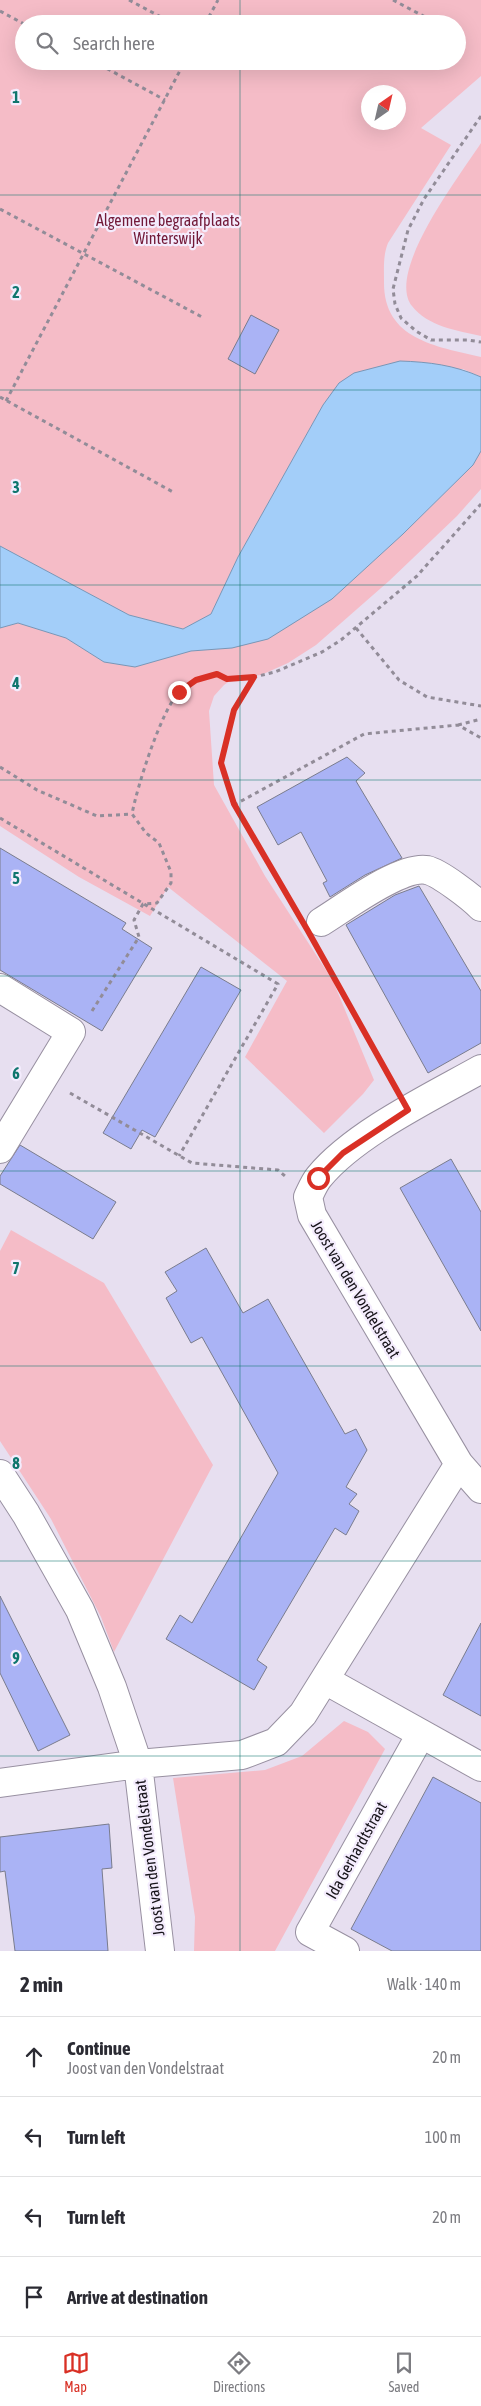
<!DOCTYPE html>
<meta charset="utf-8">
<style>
body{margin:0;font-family:"Asap Condensed",sans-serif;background:#f7f7f7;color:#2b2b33}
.compass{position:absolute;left:361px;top:85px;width:45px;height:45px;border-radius:50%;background:#fff;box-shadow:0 5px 20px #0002;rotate:34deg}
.stop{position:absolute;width:15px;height:15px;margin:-11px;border:4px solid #d93025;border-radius:50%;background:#fff}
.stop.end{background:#d93025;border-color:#fff;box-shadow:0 1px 5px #0008}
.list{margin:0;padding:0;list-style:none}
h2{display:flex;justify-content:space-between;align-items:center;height:65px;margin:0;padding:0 20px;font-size:21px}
h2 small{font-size:16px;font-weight:400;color:#7c7c81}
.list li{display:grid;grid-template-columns:32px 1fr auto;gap:15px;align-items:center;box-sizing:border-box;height:80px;padding:0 20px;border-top:1px solid #e1e1e2}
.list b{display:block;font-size:19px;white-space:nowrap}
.list p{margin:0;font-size:16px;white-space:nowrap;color:#7c7c81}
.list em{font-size:16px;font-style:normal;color:#7c7c81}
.icon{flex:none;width:28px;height:28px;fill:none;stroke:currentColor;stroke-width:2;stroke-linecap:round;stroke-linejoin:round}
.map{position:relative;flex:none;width:481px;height:1951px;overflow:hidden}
.search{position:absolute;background:#fff;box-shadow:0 5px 20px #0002;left:15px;right:15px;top:15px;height:55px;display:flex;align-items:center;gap:12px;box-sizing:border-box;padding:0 18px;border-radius:28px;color:#7c7c81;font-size:19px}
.sheet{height:385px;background:#fff}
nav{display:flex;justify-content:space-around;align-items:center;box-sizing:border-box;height:70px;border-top:1px solid #e1e1e2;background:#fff;font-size:14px;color:#7c7c81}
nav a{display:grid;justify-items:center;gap:2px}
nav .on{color:#d93025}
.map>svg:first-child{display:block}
</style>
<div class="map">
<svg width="481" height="1951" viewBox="0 0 481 1951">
<rect width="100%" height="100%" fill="#e7dff0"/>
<!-- green -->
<path fill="#f5bcc7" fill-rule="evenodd" d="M0,0H481V76L421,128L451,145L388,243C383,255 384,268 384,281C383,339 435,346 481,357V377L463,369L372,370L354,373L323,405L238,557L211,614L183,629L129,615L0,546ZM24,24H457V61H24ZM368,92H398V122H368Z
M481,143V336C458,331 427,326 412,306C385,272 461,174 481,143Z
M481,451V489L457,516L389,581L316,645L288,663L261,675L234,678L224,685L214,696L209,711L214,785L265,876L333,981L374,1080L363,1094L324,1133L245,1057L287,981L168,887L150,916L79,877L0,826V628L18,623L66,638L104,662L135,667L191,651L232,648L332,599L403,534L473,465Z
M11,1230L104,1283L213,1465L114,1652L101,1617L51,1519L0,1441V1251Z
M344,1721L368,1732L385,1749L275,1951H194L195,1917L173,1778L265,1770L302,1756Z"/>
<!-- water -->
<path fill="#a3cef9" stroke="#7996b6" d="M400,361C429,362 454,365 481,377V451L473,465L403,534L332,599L268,639L232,648L191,651L135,667L104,662L66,638L18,623L0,628V546L129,615L183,629L211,614L238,557L323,405L339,383L354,373Z"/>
<!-- building -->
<path fill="#aab3f5" stroke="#7a7c8d" d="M251,315L279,330L255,374L228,359Z
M347,757L365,773L356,781L402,858L365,875L330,897L323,883L327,881L301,832L278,845L257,807Z
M0,848L126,923L122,929L152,948L102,1031L0,970Z
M419,886L481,991V1043L428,1073L346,925L395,895Z
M201,967L241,990L155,1137L142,1130L131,1149L103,1133Z
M20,1145L116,1202L93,1239L0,1184V1176Z
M451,1159L481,1212V1331L400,1188Z
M206,1248L243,1313L268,1299L345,1434L356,1429L367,1450L346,1487L357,1494L349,1504L359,1511L346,1535L335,1528L257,1660L267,1667L254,1690L166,1639L180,1615L192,1623L278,1473L202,1337L191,1343L166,1298L177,1291L165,1272Z
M0,1596L70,1735L38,1751L0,1673Z
M481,1623V1716L443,1695Z
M433,1777L481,1803V1951H392L351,1929Z
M109,1824L112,1868L102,1869L108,1951H15L5,1871L0,1872V1837Z"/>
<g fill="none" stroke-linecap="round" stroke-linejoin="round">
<!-- minor casing -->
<g stroke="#9890a1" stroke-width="30">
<path id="minor" d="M321,922C344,908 401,865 427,870C440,873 471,897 481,907
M0,988L71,1032L0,1149
M481,1069C431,1097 354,1134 319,1177C314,1183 311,1191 308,1197L312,1215L459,1464L481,1489
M0,1474L26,1514L80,1610L112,1687L138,1764L160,1951
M325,1680L481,1767
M0,1783L138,1764L242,1755L276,1742L303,1714L459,1464
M345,1951L310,1932L421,1734"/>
</g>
<!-- path -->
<path stroke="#928c98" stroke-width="3" stroke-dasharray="4 4" stroke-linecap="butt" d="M129,0L174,24
M393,0L429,19
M0,11L24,24
M205,24L218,0
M93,61L165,100
M481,116L424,199L408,230L393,289L395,304L401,318L416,331L431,340H468L481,342
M0,209L202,317
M0,397L173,492
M6,401L185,61
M356,628L399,680L427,697L481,706
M254,677L234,710L221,763L234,805L294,907
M458,725L481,719
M0,767L37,790L97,816L132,814
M234,805L364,734L458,725L481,738
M0,818L278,984L179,1156
M321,953L393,1083
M92,1011L139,937L134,920L143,904L157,903L171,883V872L159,843L146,833L132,814C137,787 161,711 179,692C189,682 203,678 217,674L227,679L254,677L275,672L322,652L341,640L417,576L481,504
M70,1093L192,1163L278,1170L285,1176"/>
<!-- minor -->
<use href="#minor" stroke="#fff" stroke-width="28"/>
</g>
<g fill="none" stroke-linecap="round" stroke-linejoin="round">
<!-- route -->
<path stroke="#d93025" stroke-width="6" d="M179,692L196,680L217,674L227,679L254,677L234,710L221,763L234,804L308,931L408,1110L343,1153L318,1178"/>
</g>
<!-- grid -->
<path fill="none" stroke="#0f766e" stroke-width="1" stroke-opacity="0.55" d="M240,0V24M240,61V1951M0,195H481M0,390H481M0,585H481M0,780H481M0,976H481M0,1171H481M0,1366H481M0,1561H481M0,1756H481"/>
<g text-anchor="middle" stroke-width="4.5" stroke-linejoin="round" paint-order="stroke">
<!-- park labels -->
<g font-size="16" fill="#721938" stroke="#f4ecfd">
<text x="168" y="226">Algemene begraafplaats<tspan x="168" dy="18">Winterswijk</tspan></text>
</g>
<!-- street labels -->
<g font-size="16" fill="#17141a" stroke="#f4ecfd">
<text transform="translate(356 1289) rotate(59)" y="6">Joost van den Vondelstraat</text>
<text transform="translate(356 1850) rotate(-61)" y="6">Ida Gerhardtstraat</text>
<text transform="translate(149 1858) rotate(-97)" y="6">Joost van den Vondelstraat</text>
</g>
</g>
<g font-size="16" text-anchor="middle" font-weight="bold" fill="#0f766e" stroke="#f4ecfd" stroke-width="4.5" stroke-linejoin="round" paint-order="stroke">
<text x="16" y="103">1</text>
<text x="16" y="298">2</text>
<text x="16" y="493">3</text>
<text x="16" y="689">4</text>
<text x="16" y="884">5</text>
<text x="16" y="1079">6</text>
<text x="16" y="1274">7</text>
<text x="16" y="1469">8</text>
<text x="16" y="1664">9</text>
</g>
</svg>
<svg class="compass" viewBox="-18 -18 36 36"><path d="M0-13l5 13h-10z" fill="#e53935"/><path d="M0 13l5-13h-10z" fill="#7c7c81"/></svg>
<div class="stop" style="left:318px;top:1178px"></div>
<div class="stop end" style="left:179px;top:692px"></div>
<div class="search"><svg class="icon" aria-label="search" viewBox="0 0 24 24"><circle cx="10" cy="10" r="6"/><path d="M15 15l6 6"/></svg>Search here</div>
</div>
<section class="sheet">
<h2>2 min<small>Walk · 140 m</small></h2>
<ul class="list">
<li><svg class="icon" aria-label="ahead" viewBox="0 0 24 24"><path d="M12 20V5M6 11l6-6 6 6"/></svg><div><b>Continue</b><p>Joost van den Vondelstraat</p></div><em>20 m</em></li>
<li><svg class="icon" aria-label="left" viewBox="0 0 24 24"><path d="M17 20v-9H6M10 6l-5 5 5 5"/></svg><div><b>Turn left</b></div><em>100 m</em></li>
<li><svg class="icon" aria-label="left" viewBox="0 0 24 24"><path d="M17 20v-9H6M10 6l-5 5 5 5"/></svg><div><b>Turn left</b></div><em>20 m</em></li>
<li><svg class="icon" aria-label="arrive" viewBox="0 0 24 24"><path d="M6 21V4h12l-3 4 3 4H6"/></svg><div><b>Arrive at destination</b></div></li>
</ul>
</section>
<nav>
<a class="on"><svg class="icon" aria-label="map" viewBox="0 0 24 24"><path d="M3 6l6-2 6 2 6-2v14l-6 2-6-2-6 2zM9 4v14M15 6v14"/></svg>Map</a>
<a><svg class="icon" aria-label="directions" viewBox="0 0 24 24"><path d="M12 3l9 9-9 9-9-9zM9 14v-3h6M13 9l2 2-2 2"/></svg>Directions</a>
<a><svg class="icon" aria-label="saved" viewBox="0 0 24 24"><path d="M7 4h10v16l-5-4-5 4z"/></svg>Saved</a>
</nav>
